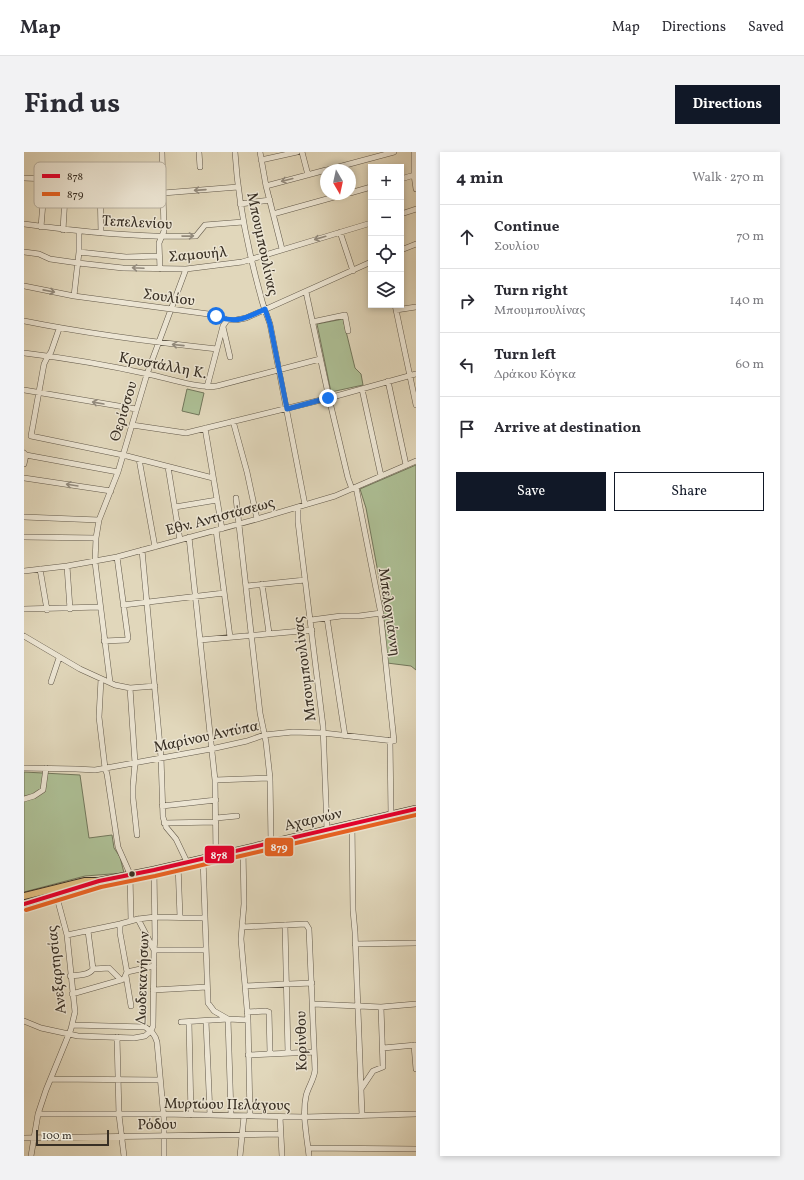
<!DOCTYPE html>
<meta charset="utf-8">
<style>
body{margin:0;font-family:Vollkorn,serif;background:#f2f2f3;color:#2b2b33}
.controls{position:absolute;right:12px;top:12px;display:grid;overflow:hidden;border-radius:0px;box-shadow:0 2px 6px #0003}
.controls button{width:36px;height:36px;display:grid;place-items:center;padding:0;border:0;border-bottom:1px solid #e1e1e2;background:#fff;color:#2b2b33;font:20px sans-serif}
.compass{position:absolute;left:296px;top:12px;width:36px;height:36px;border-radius:50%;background:#fff;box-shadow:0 2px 6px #0003;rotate:171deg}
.scale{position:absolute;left:12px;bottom:10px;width:73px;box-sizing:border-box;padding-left:4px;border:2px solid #382f24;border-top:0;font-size:11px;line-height:14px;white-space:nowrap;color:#382f24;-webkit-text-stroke:3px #ece5d3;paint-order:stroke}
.stop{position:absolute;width:12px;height:12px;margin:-9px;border:3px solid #1a73e8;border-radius:50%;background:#fff}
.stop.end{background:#1a73e8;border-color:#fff;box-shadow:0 1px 4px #0008}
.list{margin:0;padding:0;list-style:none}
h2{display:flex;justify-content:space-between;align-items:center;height:52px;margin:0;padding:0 16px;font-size:17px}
h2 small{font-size:13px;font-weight:400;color:#7c7c81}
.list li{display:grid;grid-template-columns:26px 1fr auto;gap:12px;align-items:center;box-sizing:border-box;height:64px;padding:0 16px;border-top:1px solid #e1e1e2}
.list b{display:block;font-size:15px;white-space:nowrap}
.list p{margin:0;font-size:13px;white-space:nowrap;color:#7c7c81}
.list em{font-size:13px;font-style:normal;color:#7c7c81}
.actions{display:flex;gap:8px;padding:12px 16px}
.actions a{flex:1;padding:9px 0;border:1px solid #111827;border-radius:0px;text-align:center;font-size:14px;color:#111827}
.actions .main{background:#111827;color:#fff}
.icon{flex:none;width:22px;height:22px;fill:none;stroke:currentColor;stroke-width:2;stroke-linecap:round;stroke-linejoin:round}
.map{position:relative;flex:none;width:392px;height:1004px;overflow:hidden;border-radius:0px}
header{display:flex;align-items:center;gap:24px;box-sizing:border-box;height:56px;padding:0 20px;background:#fff;border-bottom:1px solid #e1e1e2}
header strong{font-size:19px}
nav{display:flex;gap:22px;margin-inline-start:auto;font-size:14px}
.intro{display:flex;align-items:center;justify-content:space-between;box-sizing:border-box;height:96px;padding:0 24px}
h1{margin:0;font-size:28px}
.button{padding:10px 18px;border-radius:0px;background:#111827;color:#fff;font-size:14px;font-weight:700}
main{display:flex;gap:24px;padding:0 24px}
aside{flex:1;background:#fff;border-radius:0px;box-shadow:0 2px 6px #0003}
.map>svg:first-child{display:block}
</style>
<header>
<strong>Map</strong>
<nav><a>Map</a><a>Directions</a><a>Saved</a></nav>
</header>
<div class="intro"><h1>Find us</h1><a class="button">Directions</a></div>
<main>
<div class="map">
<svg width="392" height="1004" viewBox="0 0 392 1004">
<rect width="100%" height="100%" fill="#e1d7bb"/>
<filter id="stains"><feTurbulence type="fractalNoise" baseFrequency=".005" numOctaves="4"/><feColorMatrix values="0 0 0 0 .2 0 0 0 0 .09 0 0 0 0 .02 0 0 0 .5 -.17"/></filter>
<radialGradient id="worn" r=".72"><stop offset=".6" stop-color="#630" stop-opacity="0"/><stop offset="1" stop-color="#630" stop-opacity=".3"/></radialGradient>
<!-- green -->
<path fill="#adbf95" stroke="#72775c" d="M319,167L331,216L337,222L339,233L307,240L293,172Z
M163,237L180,241L175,263L158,259Z
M392,313V518L387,514L363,511L358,442L342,356L336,337Z
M0,620L56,623L65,686L88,683L90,696L96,705L100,721L61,724L0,740Z"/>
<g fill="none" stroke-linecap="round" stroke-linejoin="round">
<!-- minor casing -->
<g stroke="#62594a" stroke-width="6">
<path id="minor" d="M175,0L176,15
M211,0C214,49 224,98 237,145C239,154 243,163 246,172L281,353
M236,0L242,34L258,97
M278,0L284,23
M390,0V23L392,37
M237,8L273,0
M303,18L370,0
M0,26L139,32
M377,27L390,23
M76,30L77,81
M242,34L302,18
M139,41L214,35
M326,41L347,35
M216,52L246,48
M249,62L321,42
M377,62L392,57
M0,72C57,80 115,86 172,84L181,73L219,70
M17,75L21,26
M39,78L42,28
M316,80L329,119
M377,98L392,92
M0,100L15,102L26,107L54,111L99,116L162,117L218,110L347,71
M55,100L102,105L135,104
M136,117L135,91L140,79L138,0
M0,134L50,144L192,163L203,168H212L222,166L347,110
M282,140L305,246L324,326L328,337
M50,144L55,100V79
M371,153L392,253
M372,158L392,155
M0,169C64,182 128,190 193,197
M288,170L321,163L324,179
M199,175L206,205
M35,177L27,200L24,204L20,212L7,284L99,303L189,326
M0,201C41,206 83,213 124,222C143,226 175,237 193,234L296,207
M364,229L382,313
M183,235L199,174L203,168
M338,237L357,324
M0,238L112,257
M209,269L223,320L233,367
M108,273L162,281L305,246L392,222
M181,276L198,377
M0,301L2,303L94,320
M115,307L131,395
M0,312L2,303
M144,315L156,388
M0,326L87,339
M212,346L236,561L242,590L246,626L247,690
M151,355L193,348
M274,355V370L299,574L303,677
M0,365L75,368
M192,378L206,485
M0,385L72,386
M165,385L191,628L192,703
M118,398L137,605L139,665L142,675L152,687L163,710
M43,414L46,457
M16,417L23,458
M0,419L43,414L93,405L233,367L311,344L392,309
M238,432L245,481
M223,434L281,428
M99,453L200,441
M0,457L76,455
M303,466L321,584
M287,468L317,464H335L357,461
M0,484L56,517L91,533L106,536L131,534
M176,488L288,478
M80,489L103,488L104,486L93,405
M77,527L75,565L81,616L83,622L94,695L106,722L107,769
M27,530L35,506
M86,530L71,410L72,386L75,368L94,320L123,222L162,117
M106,536L111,611L109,634V646L113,683
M366,588L367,663
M0,616L52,617L71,618L187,597L223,589L240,583L269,580L299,581L370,589L356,457L332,335
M191,628L246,626
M0,647L10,644L19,638L22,616
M138,654L192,648
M192,666L213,664
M140,671L192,670
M328,671L329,758L331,780L338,963
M219,697L220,752L218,775L282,772L285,777L291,918C290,928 284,935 282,944C278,963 283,985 285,1004
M179,706L184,851L190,859L204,867L207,963
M154,712L156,765
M114,767L130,798H182
M96,772V781L103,820
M261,773L264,901
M218,775L217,787L224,868L226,964
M43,783L96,772L114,767L131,765L181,766
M331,792L392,791
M69,817L85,816L97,828
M46,824C53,823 65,824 69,817L64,779
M102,824L107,854
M221,834L288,831
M129,838L183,835
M48,842L97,828L100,827L103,820L130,814
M289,852L357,855L392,852
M223,860L242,859L245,860L246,901
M0,869L17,876L54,884L110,886L121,884L127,879
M182,869L186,963
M157,870L204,867L224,868
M165,870L167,963
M49,873L121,875C127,879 131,882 133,890L140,968V1004
M127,879L129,874L130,798L131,786L130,718
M93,885L95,963L100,1004
M390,893L392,917
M359,896L392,893
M224,903L290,900
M27,927L136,928
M337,937L349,919L359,915L357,855
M14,962H139L281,965L392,962
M256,965L258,1004
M0,986L256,982
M284,996L392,997
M7,1004L14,962L22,938L47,877L51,860L43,783L32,742
M216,1004L220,964"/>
</g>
<!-- major casing -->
<g stroke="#382f24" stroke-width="8">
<path id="major" d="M0,744L61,729H71
M0,752L62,734L75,729L130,718L392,657"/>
</g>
<!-- minor -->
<use href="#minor" stroke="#ece5d3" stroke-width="5"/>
<!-- major -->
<use href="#major" stroke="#e0bc7e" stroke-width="6"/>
<!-- bus-1 casing -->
<g stroke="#ece5d3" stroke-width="7">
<path id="bus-1" d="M0,752L75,729L130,718L392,657"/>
</g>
<!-- bus-2 casing -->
<g stroke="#ece5d3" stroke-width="7">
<path id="bus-2" d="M2,758L77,735L131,724L392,663"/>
</g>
<!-- bus-1 -->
<use href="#bus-1" stroke="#e4002b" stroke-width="4"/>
<!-- bus-2 -->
<use href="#bus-2" stroke="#e96222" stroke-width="4"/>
</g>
<!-- one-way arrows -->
<defs><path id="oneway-shaft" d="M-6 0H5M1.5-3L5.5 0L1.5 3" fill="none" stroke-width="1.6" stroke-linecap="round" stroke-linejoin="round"/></defs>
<g stroke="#928a7c">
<use href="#oneway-shaft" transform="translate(263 28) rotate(166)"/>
<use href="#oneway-shaft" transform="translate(176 38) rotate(176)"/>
<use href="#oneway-shaft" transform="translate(164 84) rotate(-1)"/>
<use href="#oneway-shaft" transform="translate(296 86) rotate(164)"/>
<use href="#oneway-shaft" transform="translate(114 116) rotate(-177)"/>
<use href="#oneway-shaft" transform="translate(25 139) rotate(11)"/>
<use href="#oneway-shaft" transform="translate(154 193) rotate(-174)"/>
<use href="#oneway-shaft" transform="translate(74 251) rotate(-170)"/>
<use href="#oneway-shaft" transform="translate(48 333) rotate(-171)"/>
</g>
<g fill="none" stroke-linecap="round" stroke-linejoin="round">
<!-- route -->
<path stroke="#1a73e8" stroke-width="5" d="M192,164C213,172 222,166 241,157L246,172L263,257L304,246"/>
</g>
<!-- markers -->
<circle fill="#382f24" stroke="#ece5d3" stroke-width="1.5" cx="108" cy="722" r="3.5"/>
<g text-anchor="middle" stroke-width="3" stroke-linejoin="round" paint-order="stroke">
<!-- street labels -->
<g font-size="15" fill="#382f24" stroke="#ece5d3">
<text transform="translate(113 70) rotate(3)" y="5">Τεπελενίου</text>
<text transform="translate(239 92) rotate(78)" y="5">Μπουμπουλίνας</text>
<text transform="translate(174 102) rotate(-5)" y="5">Σαμουήλ</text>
<text transform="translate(145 145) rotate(8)" y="5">Σουλίου</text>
<text transform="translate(139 213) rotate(11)" y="5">Κρυστάλλη Κ.</text>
<text transform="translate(99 259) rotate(-73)" y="5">Θερίσσου</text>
<text transform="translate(196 364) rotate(-15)" y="5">Εθν. Αντιστάσεως</text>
<text transform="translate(366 460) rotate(82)" y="5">Μπελογιάννη</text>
<text transform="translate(280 517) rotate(-97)" y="5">Μπουμπουλίνας</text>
<text transform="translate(182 584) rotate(-12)" y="5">Μαρίνου Αντύπα</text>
<text transform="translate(289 667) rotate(-13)" y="5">Αχαρνών</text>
<text transform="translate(32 818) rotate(-96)" y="5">Ανεξαρτησίας</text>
<text transform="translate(118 826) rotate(-88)" y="5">Δωδεκανήσων</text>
<text transform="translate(277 889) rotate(-91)" y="5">Κορίνθου</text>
<text transform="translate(203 952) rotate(1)" y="5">Μυρτώου Πελάγους</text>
<text transform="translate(133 972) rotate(-1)" y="5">Ρόδου</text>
</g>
</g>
<!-- legend -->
<rect x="10" y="10" width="132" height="46" rx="6" fill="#ece5d3" stroke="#b6ae9e" stroke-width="1"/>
<rect x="18" y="22" width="18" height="4" fill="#e4002b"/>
<rect x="18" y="40" width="18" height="4" fill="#e96222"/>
<g font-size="11" fill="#382f24">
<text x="43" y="28">878</text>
<text x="43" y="46">879</text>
</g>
<g stroke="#ece5d3" stroke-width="1.5">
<rect x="240" y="685" width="30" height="20" rx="4" fill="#e96222"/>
<rect x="180" y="693" width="31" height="19" rx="4" fill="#e4002b"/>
</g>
<g font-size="11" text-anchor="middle" font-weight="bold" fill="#fff">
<text x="255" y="699">879</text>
<text x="195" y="707">878</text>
</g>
<rect width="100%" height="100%" filter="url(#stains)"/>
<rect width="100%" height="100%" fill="url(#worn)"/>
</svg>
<div class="controls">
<button>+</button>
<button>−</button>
<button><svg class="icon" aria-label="locate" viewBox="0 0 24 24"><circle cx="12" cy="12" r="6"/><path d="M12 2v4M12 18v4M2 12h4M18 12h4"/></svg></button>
<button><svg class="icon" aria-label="layers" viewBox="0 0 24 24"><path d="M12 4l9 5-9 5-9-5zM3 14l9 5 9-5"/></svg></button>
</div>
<svg class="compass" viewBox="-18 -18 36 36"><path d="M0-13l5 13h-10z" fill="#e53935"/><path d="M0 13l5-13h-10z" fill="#7c7c81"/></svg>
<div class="scale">100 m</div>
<div class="stop" style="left:192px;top:164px"></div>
<div class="stop end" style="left:304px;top:246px"></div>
</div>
<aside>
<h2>4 min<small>Walk · 270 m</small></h2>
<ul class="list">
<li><svg class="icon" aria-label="ahead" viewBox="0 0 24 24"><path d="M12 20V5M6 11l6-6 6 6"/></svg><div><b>Continue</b><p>Σουλίου</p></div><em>70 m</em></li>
<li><svg class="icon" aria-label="right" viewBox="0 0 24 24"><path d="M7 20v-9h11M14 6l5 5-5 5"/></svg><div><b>Turn right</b><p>Μπουμπουλίνας</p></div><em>140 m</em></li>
<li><svg class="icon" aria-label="left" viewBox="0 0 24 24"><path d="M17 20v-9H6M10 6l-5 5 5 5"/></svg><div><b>Turn left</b><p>Δράκου Κόγκα</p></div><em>60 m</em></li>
<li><svg class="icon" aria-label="arrive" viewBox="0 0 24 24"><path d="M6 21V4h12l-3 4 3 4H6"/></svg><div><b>Arrive at destination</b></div></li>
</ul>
<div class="actions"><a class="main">Save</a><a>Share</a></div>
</aside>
</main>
